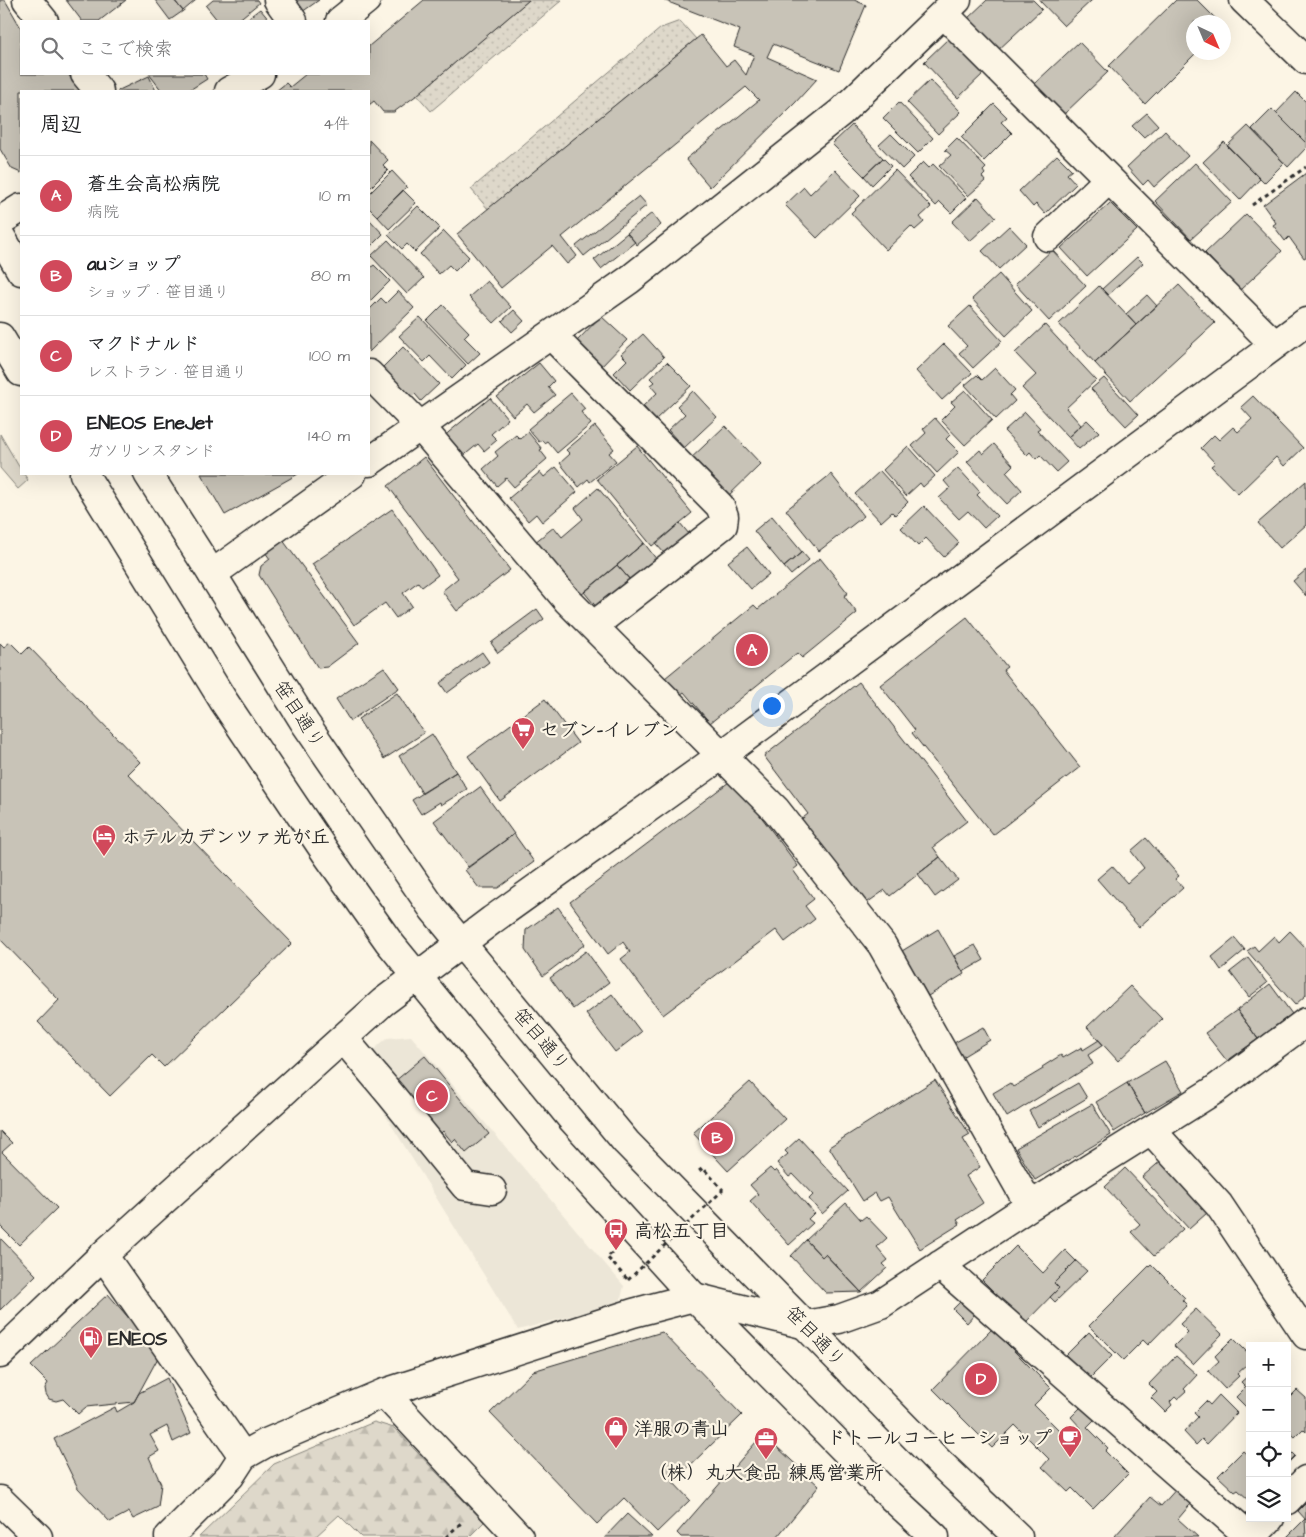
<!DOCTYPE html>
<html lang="ja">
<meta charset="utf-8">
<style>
body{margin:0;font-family:"Architects Daughter","Klee One",sans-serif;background:#f6f6f6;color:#202124}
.controls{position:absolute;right:15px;bottom:15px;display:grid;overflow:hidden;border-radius:0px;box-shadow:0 5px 20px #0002}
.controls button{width:45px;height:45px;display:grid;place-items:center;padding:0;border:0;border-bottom:1px solid #e0e0e0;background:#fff;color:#202124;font:25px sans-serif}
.compass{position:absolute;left:1186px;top:15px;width:45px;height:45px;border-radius:50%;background:#fff;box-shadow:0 5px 20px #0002;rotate:136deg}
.you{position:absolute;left:771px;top:705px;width:18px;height:18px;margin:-12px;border:4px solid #fff;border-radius:50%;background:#1a73e8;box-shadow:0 0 0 8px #1a73e833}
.badge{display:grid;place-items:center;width:32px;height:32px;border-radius:50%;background:#d1495b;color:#fff;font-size:16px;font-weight:700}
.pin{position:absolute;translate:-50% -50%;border:2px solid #fff;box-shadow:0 1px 5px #0006}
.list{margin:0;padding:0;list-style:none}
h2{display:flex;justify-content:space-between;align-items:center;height:65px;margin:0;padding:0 20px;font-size:21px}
h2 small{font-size:16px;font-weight:400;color:#757577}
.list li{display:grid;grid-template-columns:32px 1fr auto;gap:15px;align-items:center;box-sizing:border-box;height:80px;padding:0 20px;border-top:1px solid #e0e0e0}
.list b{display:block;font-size:19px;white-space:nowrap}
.list p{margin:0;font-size:16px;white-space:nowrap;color:#757577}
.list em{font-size:16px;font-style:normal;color:#757577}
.icon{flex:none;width:28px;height:28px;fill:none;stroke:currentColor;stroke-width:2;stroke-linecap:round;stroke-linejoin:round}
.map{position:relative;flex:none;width:1306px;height:1537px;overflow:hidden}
.search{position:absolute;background:#fff;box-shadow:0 5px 20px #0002;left:20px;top:20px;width:350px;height:55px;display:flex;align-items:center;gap:12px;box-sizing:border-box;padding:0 18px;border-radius:0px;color:#757577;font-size:19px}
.panel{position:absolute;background:#fff;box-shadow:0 5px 20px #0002;left:20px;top:90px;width:350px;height:385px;border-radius:0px}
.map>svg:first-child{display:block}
</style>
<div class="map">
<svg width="1306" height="1537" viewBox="0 0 1306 1537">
<defs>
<pattern id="grass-dots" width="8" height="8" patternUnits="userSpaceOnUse" patternTransform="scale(1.25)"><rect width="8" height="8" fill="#ded8ca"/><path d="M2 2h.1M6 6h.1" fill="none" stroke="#bfbaae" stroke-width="1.8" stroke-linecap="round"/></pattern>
<pattern id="forest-firs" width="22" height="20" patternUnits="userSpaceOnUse" patternTransform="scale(1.25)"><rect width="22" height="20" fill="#ded8ca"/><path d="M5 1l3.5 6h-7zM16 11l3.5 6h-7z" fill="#bfbaae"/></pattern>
</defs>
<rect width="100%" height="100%" fill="#fcf5e5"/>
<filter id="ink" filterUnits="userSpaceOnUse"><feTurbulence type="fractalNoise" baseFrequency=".02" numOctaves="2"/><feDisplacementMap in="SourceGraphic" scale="10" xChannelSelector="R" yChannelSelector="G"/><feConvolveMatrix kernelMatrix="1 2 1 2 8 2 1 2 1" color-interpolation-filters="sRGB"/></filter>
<g filter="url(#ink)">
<!-- built -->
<path fill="#ece6d7" d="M411,1036L624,1286L620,1303L518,1330L355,1066L387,1038Z"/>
<!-- grass -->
<path fill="url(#grass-dots)" stroke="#84827a" d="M529,0H562L431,111L417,95Z
M680,21L696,39L488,209L471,189L661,28Z"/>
<!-- forest -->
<path fill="url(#forest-firs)" stroke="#84827a" d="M374,1422L394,1428L484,1522L469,1537H361L339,1515L315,1537H199L274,1464Z"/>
<!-- park -->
<path fill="#ded8ca" stroke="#84827a" d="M0,434L21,470V474H24L28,480L18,489L0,468Z"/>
<!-- building -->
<path fill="#c8c3b7" stroke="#2b2b2b" d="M0,0H5L21,28V74H68L82,91H21V173L12,169L0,149Z
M66,0H126L99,21H82Z
M155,0H174L183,11L170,20Z
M174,0H196L183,11Z
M213,0H257L259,3L237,21H218L206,6Z
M293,0H319L302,12Z
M424,0H529L417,95L394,112H383L374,101L369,105V91H276L286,83L290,87L306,74H369V46Z
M663,0H854L866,5L839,70L773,44L767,57L817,79L795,103L710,187L686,159L759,100L746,87L562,237L577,256L567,264L552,246L501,288L457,234L701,35L726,66L734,60L746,75L754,55L734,47L740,30Z
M987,0H1033L1042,9L996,52L966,20Z
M1039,0H1092L1064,26Z
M1176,0H1197L1219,22H1194V52H1197L1145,104L1109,66Z
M260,9L270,21H244Z
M951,36L985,72L958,98L924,62Z
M1079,42L1108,72L1063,115L1034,84Z
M149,74H204L207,79L188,91H162Z
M149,76L156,91H117Z
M930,80L961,112L938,134L907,102Z
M1296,92L1306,102V143L1276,113Z
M899,102L933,138L918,153L883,118Z
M994,104L1007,117L1001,122L1012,133L984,161L961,137Z
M1272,109L1306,143V148L1288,167L1252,129Z
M1147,113L1158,125L1144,138L1132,126Z
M852,125L883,158L864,176L832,144Z
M1248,126L1284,163L1264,183L1227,146Z
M1165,131L1188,156L1154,187L1148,180L1143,185L1127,167Z
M891,134L914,157L902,169L879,145Z
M957,138L986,168L983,171L985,174L982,177L985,181L968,196L939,166L951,155L945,150Z
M369,140L388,160L383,165L388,170L369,189Z
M1224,142L1260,179L1240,200L1203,162Z
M1057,155L1072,170L1067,174L1076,184L1045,214L1036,204L1033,207L1019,191Z
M883,158L891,166L872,185L864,176Z
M923,162L929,168L933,164L966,198L951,213L940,202L936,206L908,177Z
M1195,163L1232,202L1191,239L1155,201Z
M835,170L860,196L817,238L785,205L804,187L810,194Z
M895,170L931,207L920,217L924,222L915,230L911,226L886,250L851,213Z
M392,171L407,187L377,216L369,208V194Z
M1306,173V257L1304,258L1289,237L1285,241L1273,225L1276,223L1263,205Z
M403,190L416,203L389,229L377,216Z
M639,196L647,205L584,256L576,246Z
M978,197L996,217L970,241L952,222Z
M1110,203L1137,230L1087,276L1061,248Z
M418,206L440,228L415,252L407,244L402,249L388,235Z
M652,213L661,225L637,245L627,233Z
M1246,214L1282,251L1240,290L1205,253Z
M369,219L383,234L369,248Z
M1009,226L1026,244L999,269L982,251Z
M444,231L469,257L455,271L449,265L439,274L420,254Z
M627,233L635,242L601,269L594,260Z
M388,240L424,278L407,294L371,256Z
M1052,250L1086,286L1049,321L1015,284Z
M1137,257L1143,263L1108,295L1102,289Z
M374,265L390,281L369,302V269Z
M999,274L1032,311L1006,336L972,299Z
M487,281L511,307L494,323L469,297Z
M1179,285L1215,323L1130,401L1095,363Z
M1099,286L1136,325L1095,363L1059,324Z
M398,291L414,308L369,352V310L381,298L386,303Z
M1147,295L1157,306L1136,325L1126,314Z
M443,305L469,332L464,337L480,353L468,364L427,321Z
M970,306L1002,341L973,368L959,353L967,346L948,326Z
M514,310L524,321L512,332L502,321Z
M601,316L627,340L598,370L577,349L581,345L577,341Z
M420,317L466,365L452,379L430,356L424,362L399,336Z
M1045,325L1096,380L1066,408L1081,425L1068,437L1022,388L1036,375L1015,353Z
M643,334L664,357L630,390L614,373L627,360L621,354Z
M944,344L972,373L942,400L916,371Z
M403,347L439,384L421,401L415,394L411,398L379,371Z
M667,362L691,386L655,420L643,406L657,393L650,385L654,382L650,378Z
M539,363L554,381L548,387L555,395L534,412L527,404L513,416L497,397Z
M995,368L1015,390L1010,395L1015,401L996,419L965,385L977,375L982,380Z
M1104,378L1138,415L1126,426L1091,389Z
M965,390L992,420L965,445L941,420L955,406L951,402Z
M693,391L717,417L684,448L668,430L685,414L677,406Z
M571,393L585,409L581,412L591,424L557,453L547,441L544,443L542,440L539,442L528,429Z
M1253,396L1303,448L1284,466L1276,457L1238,494L1211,466L1215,463L1201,448L1214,435L1219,440L1233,427L1238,432L1252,419L1241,407Z
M490,398L508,419L491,434L497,440L484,451L478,444L461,458L443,437Z
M1025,412L1040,428L1037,430L1067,462L1056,472L1040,455L1036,459L1030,452L1027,455L1004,431Z
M935,418L950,435L946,439L959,452L937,473L912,446L926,433L923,429Z
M1087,420L1099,432L1079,449L1068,437Z
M595,426L614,449L609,453L616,461L590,482L588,479L579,487L560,463L570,454L566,450Z
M725,426L761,464L723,501L687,462Z
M528,432L542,449L540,450L547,459L514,487L506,478L497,486L483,469L498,456L495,452L516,435L520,439Z
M994,444L1013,465L1006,472L1022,490L1007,504L967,462L980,450L983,454Z
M637,446L692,513L652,546L597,479Z
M908,446L935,476L923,487L920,483L906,496L883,470Z
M424,457L510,570L457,611L442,591L458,578L388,486Z
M556,467L577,492L542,522L536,514L528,521L509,498L540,472L544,477Z
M958,468L980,492L977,495L997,516L984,528L968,511L959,519L939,498L950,488L944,481Z
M880,471L908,502L895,515L892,512L881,522L855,494Z
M201,474H298L225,515Z
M831,474L864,516L819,551L786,510Z
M1306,481V525L1280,548L1258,523Z
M598,488L644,543L575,600L530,546L554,527L562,537L583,519L575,508Z
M924,506L959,543L944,557L926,538L918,546L901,528Z
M392,509L438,575L422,587L418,582L403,593L412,606L396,618L385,603L354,625L312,564Z
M772,516L802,552L784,567L754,531Z
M680,523L689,534L665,554L656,544Z
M282,539L359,643L327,667L318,668L259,575L261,566L270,559L265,552Z
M644,543L657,560L631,581L617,565Z
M747,547L769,574L751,589L728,562Z
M802,552L809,560L791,575L784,567Z
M820,558L848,593L844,596L857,613L802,658L797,653L710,723L684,692L680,695L665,678L754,605L758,609Z
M617,565L631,581L598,609L584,592Z
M1306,570V596L1293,581Z
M537,609L544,619L498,653L491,643Z
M967,617L1007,667L1003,670L1080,767L993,835L912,733L915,730L880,685Z
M10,642L22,654L29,647L140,762L128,774L292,943L164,1067L152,1055L110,1096L38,1022L59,1000L0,939V643L4,647Z
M482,652L489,662L447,693L440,683Z
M384,667L399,688L350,721L336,699Z
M859,682L967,821L933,847L940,857L890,896L885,890L864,905L799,821L808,814L764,756Z
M397,693L424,733L384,759L358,719Z
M545,699L578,743L500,801L468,756Z
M432,734L456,772L422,793L399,756Z
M456,772L467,789L441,805L440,802L421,814L412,800Z
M733,779L798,866L793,870L814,899L805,906L815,919L785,942L776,930L663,1015L621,959L630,952L623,942L608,954L570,902Z
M480,787L514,834L468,867L434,821Z
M514,834L534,862L498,888H479L465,870Z
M1146,838L1179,876L1175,879L1183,888L1139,927L1097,879L1112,866L1127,883L1144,868L1131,851Z
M940,857L958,880L935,897L918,874Z
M558,907L585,944L543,976L525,950L526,930Z
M938,929L964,974L928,996L902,951Z
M1290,931L1306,948V995L1295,1005L1247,951L1254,946L1258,951L1274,936L1279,942Z
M1235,938L1245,950L1221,970L1212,957Z
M975,945L984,960L963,972L954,956Z
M586,951L609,982L573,1009L550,978Z
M1248,958L1267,983L1249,997L1230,972Z
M1270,984L1292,1014L1258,1039L1237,1010Z
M1130,986L1162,1019L1118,1061L1087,1027Z
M612,994L641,1032L615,1052L586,1014Z
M1237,1010L1258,1039L1227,1061L1205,1033Z
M983,1027L990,1040L962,1057L954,1043Z
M1099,1040L1103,1045L1088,1055L1093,1064L1007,1117L993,1093L1010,1083L1013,1087L1043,1069L1042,1067L1061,1055L1063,1058L1082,1047L1083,1050Z
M425,1056L489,1134L466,1153L455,1139L452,1142L443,1131L438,1136L394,1082Z
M1165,1061L1183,1091L1145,1113L1127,1083Z
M935,1080L970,1135L963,1139L980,1167L966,1176L983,1203L957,1220L960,1224L920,1249L888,1197L880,1201L875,1193L863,1201L829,1147Z
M750,1082L785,1119L728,1171L693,1133Z
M1078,1083L1087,1098L1038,1127L1029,1111Z
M1127,1083L1145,1113L1114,1132L1096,1102Z
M1092,1104L1111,1135L1035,1180L1016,1148Z
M0,1131L12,1143L2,1152L57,1208L19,1245L0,1226Z
M799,1138L848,1191L822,1214L809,1199L813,1195L793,1174L789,1177L777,1163L788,1154L785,1151Z
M1163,1159L1207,1213L1189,1229L1142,1177Z
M770,1168L774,1172L776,1170L814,1213L808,1219L813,1223L789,1245L750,1201L758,1194L750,1185Z
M1125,1168L1183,1229L1154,1256L1131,1232L1140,1224L1105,1187Z
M846,1203L861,1220L866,1216L887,1238L877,1247L888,1260L883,1264L887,1268L861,1292L825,1254L822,1257L806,1240Z
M0,1238L36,1275L0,1310Z
M806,1240L822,1257L825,1254L861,1292L826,1293L791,1256Z
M1016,1246L1043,1273L1065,1250L1076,1261L1054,1283L1059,1288L1025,1323L982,1280Z
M1076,1261L1087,1271L1055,1302L1050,1297L1059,1288L1054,1283Z
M1151,1264L1185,1298L1182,1300L1187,1305L1148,1345L1143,1340L1123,1360L1089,1326Z
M108,1294L160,1354L134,1402L86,1407L78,1414L63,1399L56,1401L49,1399L46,1394L45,1388L48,1383L31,1366Z
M962,1300L975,1314L967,1323L953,1309Z
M1196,1309L1222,1334L1193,1364L1174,1346L1188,1332L1180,1324Z
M992,1329L1051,1388L1034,1405L1069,1440L1081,1428L1071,1417L1083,1405L1096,1418L1087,1427L1108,1448L1105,1451L1128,1474L1093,1509L1072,1488L1068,1492L1042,1467L1049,1459L1015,1425L992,1448L933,1389Z
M662,1332L742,1415L673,1482L690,1500L657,1532L624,1498L597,1524L490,1413L533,1371Z
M1089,1332L1112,1356L1090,1378L1066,1355Z
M1233,1338L1250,1355V1362L1237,1374L1239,1376L1225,1389L1208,1371L1219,1361L1215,1356Z
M1176,1356L1197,1375L1184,1389L1186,1391L1177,1399L1175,1397L1170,1402L1172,1405L1165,1412L1151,1398L1157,1392L1149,1384Z
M1250,1374V1411L1236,1397L1246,1387L1241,1382Z
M167,1378L191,1433L173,1442L167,1426L150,1435L159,1451L149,1457L161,1484L158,1507L133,1519L129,1512L110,1522L78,1488L54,1439L115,1407L117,1412L134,1402L139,1393Z
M1297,1390L1306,1398V1432L1303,1429L1295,1437L1287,1430V1400Z
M1219,1395L1237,1413L1207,1444L1202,1439L1196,1445L1184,1432L1198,1417L1194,1413L1206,1401L1210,1405Z
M763,1434L819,1486L777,1537H681L677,1533Z
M1287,1448L1295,1456L1287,1464Z
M1243,1451L1250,1457V1501L1238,1490L1235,1492L1218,1476Z
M1179,1486L1194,1500L1178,1519L1198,1537H1114L1150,1497L1161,1506Z
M1306,1503V1520L1298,1511Z
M627,1514L652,1537H605Z
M1305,1519L1306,1537H1287Z"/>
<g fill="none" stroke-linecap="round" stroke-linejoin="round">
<!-- minor casing -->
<g stroke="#2b2b2b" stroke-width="31">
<path id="minor" d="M27,0L44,21
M278,0L293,21
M1244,0L1306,60
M944,14L1275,345
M340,21L366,0
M85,74L99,91
M229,91L260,74
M0,221L21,208
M1048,237L1109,179
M551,335L720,506L724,516L723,525L593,626
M369,374L420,426L567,600L776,810L882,945L1030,1206
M369,462L629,280L841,112L957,0
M212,574L352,474
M343,1038L391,1095L465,1186L492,1190
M1151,1130L1219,1205L1306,1335
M103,1255L243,1456L266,1443L384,1393
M940,1265L1250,1537
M0,1354L103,1255L383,1002L492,920L722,755L1306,322
M0,1500L38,1537
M1287,1500L1306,1480
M169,1537L230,1476L243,1456
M519,1537L384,1393L633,1313L694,1297L806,1325L839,1319L881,1304L1030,1206L1213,1091L1306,1022
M1252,1537L1270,1518"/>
</g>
<!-- major casing -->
<g stroke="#2b2b2b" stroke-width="31">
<path id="major" d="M0,235L21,271
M0,337L21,372
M84,474L223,700L328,856L389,942L551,1140L694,1297L883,1489L935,1537
M148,474L212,574L305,723L433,909L626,1142L941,1464L1018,1537"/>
</g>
<!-- path -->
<path stroke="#2b2b2b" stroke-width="3" stroke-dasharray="4 4" stroke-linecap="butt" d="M1252,205L1306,167
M699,1171L703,1168L723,1190
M612,1253L607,1257L628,1280
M446,1537L462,1522"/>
<!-- minor -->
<use href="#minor" stroke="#fcf5e5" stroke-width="28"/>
<!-- major -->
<use href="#major" stroke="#fcf5e5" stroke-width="28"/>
<!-- path-bridge -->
<path stroke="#2b2b2b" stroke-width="3" stroke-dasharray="4 4" stroke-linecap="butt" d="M628,1280L723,1190"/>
</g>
</g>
<!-- icons -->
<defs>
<g id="supermarket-pin" transform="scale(1.25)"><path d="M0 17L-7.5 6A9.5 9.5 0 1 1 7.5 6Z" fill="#d1495b" stroke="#fcf5e5"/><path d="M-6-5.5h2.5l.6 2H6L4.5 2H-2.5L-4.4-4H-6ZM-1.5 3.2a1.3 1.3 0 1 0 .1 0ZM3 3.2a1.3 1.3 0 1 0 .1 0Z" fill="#fff"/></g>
<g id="hotel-pin" transform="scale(1.25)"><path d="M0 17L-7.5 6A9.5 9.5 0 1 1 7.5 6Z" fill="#d1495b" stroke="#fcf5e5"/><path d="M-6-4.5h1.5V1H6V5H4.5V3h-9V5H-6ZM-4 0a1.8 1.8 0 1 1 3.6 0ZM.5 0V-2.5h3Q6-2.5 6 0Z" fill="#fff"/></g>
<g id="bus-pin" transform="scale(1.25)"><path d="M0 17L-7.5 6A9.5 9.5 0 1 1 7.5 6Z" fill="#d1495b" stroke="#fcf5e5"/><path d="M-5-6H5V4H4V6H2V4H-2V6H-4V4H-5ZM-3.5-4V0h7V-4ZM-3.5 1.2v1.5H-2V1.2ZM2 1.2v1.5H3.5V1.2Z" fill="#fff"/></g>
<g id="fuel-pin" transform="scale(1.25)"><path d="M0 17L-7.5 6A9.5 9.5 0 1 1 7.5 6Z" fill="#d1495b" stroke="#fcf5e5"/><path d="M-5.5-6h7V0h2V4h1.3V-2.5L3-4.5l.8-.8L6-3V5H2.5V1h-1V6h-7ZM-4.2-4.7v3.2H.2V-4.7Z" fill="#fff"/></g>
<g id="shop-pin" transform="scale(1.25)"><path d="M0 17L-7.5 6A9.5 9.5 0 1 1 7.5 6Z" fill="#d1495b" stroke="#fcf5e5"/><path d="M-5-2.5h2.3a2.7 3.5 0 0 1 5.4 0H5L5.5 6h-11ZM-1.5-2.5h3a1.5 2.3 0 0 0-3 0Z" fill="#fff"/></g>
<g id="cafe-pin" transform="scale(1.25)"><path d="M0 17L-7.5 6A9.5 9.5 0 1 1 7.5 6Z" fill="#d1495b" stroke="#fcf5e5"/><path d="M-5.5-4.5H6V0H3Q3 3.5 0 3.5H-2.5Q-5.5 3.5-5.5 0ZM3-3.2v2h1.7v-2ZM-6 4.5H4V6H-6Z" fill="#fff"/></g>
<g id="office-pin" transform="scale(1.25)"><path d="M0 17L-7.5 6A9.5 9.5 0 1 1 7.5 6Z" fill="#d1495b" stroke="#fcf5e5"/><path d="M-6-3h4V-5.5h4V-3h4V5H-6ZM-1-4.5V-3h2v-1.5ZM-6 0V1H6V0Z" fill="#fff"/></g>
</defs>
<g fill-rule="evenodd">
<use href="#supermarket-pin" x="523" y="729"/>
<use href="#hotel-pin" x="104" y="836"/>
<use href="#bus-pin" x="616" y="1230"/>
<use href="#fuel-pin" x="91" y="1338"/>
<use href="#shop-pin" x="616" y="1428"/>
<use href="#cafe-pin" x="1070" y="1437"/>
<use href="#office-pin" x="766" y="1439"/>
</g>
<g text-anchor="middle" stroke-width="4.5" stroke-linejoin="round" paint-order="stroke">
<!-- street labels -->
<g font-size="19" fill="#2b2b2b" stroke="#fcf5e5">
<text transform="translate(300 714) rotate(57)" y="7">笹目通り</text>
<text transform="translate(542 1039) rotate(50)" y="7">笹目通り</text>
<text transform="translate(816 1336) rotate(46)" y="7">笹目通り</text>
</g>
<!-- poi labels -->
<g font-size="19" font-weight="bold" fill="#2b2b2b" stroke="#fcf5e5" text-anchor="start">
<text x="540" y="736">セブン-イレブン</text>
<text x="122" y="843">ホテルカデンツァ光が丘</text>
<text x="634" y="1237">高松五丁目</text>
<text x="108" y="1345">ENEOS</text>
<text x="634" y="1435">洋服の青山</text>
<text x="1052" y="1444" text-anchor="end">ドトールコーヒーショップ</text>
<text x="766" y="1479" text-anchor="middle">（株）丸大食品 練馬営業所</text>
</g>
</g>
</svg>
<div class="controls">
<button>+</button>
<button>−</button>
<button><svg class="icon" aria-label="locate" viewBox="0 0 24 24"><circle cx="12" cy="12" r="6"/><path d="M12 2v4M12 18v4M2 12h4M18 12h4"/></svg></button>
<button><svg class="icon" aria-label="layers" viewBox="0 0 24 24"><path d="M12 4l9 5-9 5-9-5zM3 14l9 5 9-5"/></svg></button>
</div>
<svg class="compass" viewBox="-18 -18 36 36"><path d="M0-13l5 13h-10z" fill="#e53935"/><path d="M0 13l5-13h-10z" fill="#757577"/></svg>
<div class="you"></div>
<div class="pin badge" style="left:752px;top:650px">A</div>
<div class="pin badge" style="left:717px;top:1138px">B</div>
<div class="pin badge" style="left:432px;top:1096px">C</div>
<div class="pin badge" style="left:981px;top:1379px">D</div>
<div class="search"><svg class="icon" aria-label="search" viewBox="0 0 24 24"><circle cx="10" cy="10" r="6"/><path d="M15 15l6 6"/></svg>ここで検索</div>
<section class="panel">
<h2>周辺<small>4件</small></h2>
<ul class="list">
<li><span class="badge">A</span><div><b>蒼生会高松病院</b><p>病院</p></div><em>10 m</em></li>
<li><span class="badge">B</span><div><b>auショップ</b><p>ショップ · 笹目通り</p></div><em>80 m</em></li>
<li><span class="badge">C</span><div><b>マクドナルド</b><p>レストラン · 笹目通り</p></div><em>100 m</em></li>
<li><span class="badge">D</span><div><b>ENEOS EneJet</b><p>ガソリンスタンド</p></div><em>140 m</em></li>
</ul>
</section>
</div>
